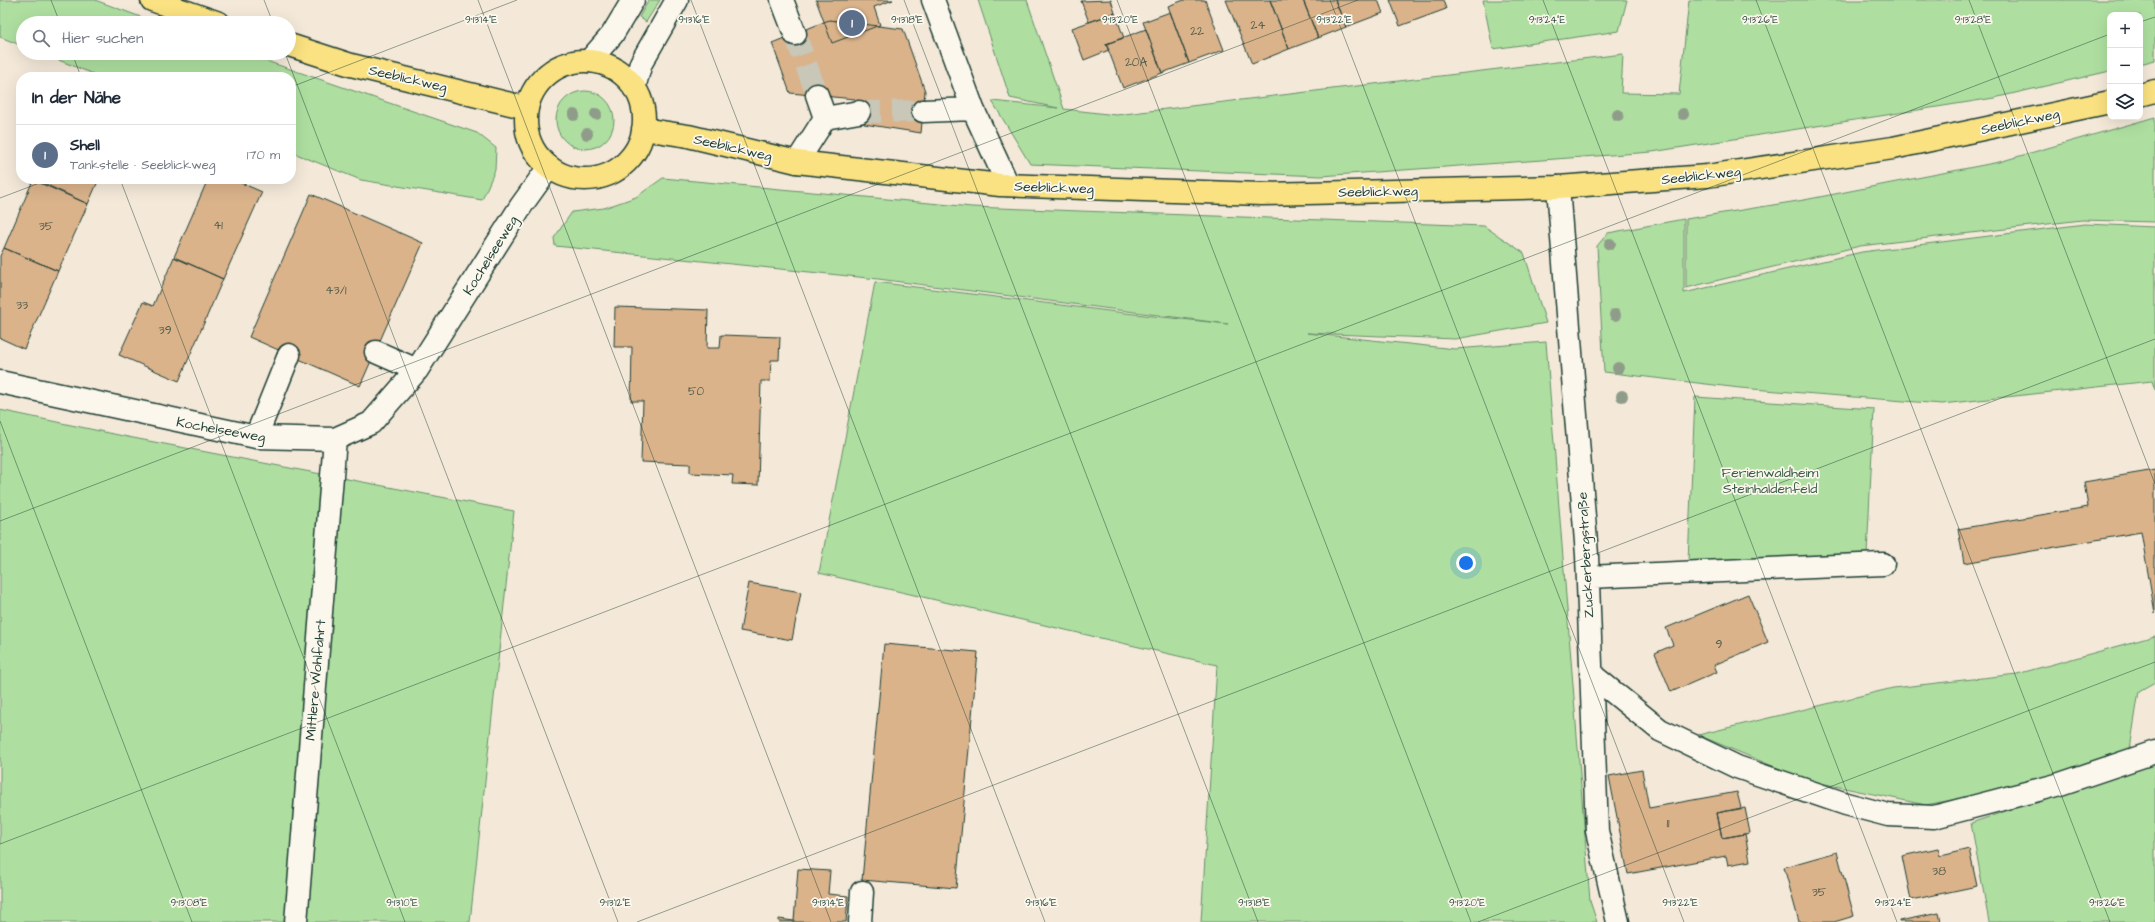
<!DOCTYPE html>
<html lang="de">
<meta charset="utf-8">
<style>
body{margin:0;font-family:"Architects Daughter",sans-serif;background:#f2f2f3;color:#1f2937}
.controls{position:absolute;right:12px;top:12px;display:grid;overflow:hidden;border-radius:8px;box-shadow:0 4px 16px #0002}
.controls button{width:36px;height:36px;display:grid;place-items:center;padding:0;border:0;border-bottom:1px solid #e0e1e3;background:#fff;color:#1f2937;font:20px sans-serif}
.you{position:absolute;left:1466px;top:563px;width:14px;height:14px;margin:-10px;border:3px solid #fff;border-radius:50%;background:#1a73e8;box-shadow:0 0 0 6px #1a73e833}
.badge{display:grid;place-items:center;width:26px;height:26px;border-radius:50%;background:#d93025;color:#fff;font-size:13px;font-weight:700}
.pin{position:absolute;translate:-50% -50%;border:2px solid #fff;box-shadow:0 1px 4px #0006}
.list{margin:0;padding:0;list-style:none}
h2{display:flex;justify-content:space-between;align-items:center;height:52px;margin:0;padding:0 16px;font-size:17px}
h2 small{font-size:13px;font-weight:400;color:#747a83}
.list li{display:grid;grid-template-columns:26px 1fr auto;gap:12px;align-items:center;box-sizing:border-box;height:60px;padding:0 16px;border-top:1px solid #e0e1e3}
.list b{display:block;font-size:15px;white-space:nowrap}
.list p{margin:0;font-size:13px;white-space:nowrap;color:#747a83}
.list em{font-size:13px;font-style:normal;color:#747a83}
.icon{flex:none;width:22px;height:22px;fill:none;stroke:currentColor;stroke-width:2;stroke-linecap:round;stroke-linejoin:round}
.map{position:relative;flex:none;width:2155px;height:922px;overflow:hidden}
.search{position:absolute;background:#fff;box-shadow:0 4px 16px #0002;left:16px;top:16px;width:280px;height:44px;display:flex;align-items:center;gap:10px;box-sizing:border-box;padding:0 14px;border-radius:22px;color:#747a83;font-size:15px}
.panel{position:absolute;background:#fff;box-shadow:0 4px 16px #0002;left:16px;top:72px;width:280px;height:112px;border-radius:16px}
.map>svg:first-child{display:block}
</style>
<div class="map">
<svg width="2155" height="922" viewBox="0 0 2155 922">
<rect width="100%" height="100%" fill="#f4e9d9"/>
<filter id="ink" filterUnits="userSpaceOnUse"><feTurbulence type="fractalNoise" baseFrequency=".025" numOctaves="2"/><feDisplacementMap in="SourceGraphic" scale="8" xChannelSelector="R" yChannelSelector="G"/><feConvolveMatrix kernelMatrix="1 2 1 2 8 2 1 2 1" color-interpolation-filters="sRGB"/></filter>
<g filter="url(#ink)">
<!-- green -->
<path fill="#aedfa0" stroke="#668e6a" d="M0,0H95L157,23H23V46L0,37Z
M649,0H660L646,22L639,17Z
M978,0H1027L1064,109L1116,115L1623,54L1621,93L1679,94L1689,0H2155V60L2140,64V15H2110V71L1994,98L1652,152L1321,176L1030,164L992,101L1058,108L1010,98Z
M1483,0H1627L1619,31L1493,49Z
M41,53H243L477,133L496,148L495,170L482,200L361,180L291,152V77H101Z
M556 120a29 29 0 1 1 58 0a29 29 0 1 1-58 0Z
M2155,117V222L2082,220L1860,246L1686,288V219L1804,200L1999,162Z
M663,178L972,207L1484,226L1524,253L1546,323L1455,339L1307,333L1455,349L1546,342L1590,901L1597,922H1201L1217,665L819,573L875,282L1125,313L1228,324L878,279L555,246L554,238L572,212L604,208L636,197Z
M1684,219V293L1862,252L2085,224L2155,227V390L2152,381L1942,404L1740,388L1604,372L1597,246L1608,233Z
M1695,397L1874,409L1867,555L1688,562Z
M0,410L128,437L514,511L470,922H0Z
M2155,636V682L2139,691L2130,749L2017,787L1926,805L1806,780L1698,735L1893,688L2017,674Z
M2155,760V922H1989L1971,823Z"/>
<!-- building -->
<path fill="#dab38b" stroke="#1f3d34" d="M816,0H893L874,7L880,25L832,43Z
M1111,0L1115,13L1089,22L1081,1Z
M1184,0H1205L1224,50L1189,63L1168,6Z
M1226,0H1270L1289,49L1252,64Z
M1270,0H1303L1318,38L1289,49Z
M1303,0H1335L1346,27L1318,38Z
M1335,0H1378L1383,13L1346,27Z
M1390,0H1443L1446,9L1400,26Z
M1170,12L1189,63L1162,73L1143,22Z
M1115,13L1124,38L1106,44L1109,50L1084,60L1072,28Z
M829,20L903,29L925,91L921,133L864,124L855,99L790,93L772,43Z
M1146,29L1162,73L1123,88L1106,44Z
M34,179H99L88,204Z
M208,179H232L262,192L223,279L174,257Z
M33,180L88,204L58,271L4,248Z
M311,194L423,243L360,386L249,337Z
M4,248L58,271L24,349L0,338V256Z
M174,257L223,279L179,381L119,355L143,302L153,306Z
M615,307L708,310L707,348H720L721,335L780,337L779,360H771L770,381H761L758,485L732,484L733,475L690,473V464L641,462L643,401H631L632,347H614Z
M2155,470V614L2141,532L1964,563L1958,529L2088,507L2084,482Z
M749,583L801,592L792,640L740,631Z
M1748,594L1768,642L1714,665L1717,672L1671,692L1655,653L1673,645L1666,628Z
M884,644L978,652L956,888L862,880Z
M1642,770L1649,808L1737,792L1741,808L1717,813L1722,838L1745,834L1750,861L1728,865L1726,856L1628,874L1609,776Z
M1745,808L1750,833L1722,838L1717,813Z
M1938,848L1940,856L1969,849L1977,886L1911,900L1902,856Z
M1837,852L1854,916L1834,922H1799L1784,867Z
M798,869L830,871L828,894L848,896L846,922H779V919L794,921Z
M1939,913L1941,922H1899V921Z"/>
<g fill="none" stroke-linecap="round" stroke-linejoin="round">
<!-- minor-tunnel -->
<path stroke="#c9c7b8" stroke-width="22" stroke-dasharray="22 11" stroke-linecap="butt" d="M795,34L817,95
M859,112L923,111"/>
<!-- minor casing -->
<g stroke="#1f3d34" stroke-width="25">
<path id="minor" d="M782,0L795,34
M933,0L973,109L1008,185
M589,61L612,35L633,0
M634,88L641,63L677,0
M817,95L825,118
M923,111L973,109
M797,162L825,118L859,112
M1558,187L1587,555L1597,831L1618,922
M376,352L417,370
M0,382L256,437L335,439L371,423L417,370L521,206L549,167
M256,437L289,355
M1588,577L1883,564
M1591,674L1660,730L1737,767L1846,804L1888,815L1934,817L2057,785L2155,752
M296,922L335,439
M860,922L862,892"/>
</g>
<!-- major casing -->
<g stroke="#1f3d34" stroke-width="25">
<path id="major" d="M152,0L219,23
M289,45L351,65L527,108
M526 120a59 59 0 1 1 118 0a59 59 0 1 1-118 0Z
M2140,95L2155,91
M643,129L688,136L797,162L1000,185L1261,194L1558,187L1707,176L1893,148L2110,102"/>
</g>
<!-- minor -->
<use href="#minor" stroke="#fbf7ec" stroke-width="22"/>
<!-- major -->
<use href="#major" stroke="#fae181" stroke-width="22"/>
</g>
<!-- trees -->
<g fill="#8f9c8a">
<circle cx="596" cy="114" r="6"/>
<circle cx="1683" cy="114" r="6"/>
<circle cx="574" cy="115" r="6"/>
<circle cx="1618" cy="115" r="6"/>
<circle cx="587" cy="134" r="6"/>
<circle cx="1610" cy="244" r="6"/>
<circle cx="1615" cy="315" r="6"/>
<circle cx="1618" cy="368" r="6"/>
<circle cx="1622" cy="396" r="6"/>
</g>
</g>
<!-- ticks -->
<path fill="none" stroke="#1f3d34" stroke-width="1" stroke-opacity="0.45" d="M51,0L60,23M264,0L273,23M478,0L831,922M691,0L1045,922M904,0L1258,922M1117,0L1471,922M1330,0L1684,922M1543,0L1897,922M1756,0L2110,922M1969,0L2155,484M2140,22L2155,17M72,53L81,77M285,53L618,922M291,87L517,0M120,179L405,922M0,198L50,179M0,421L192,922M0,521L1358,0M0,844L2110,34M637,922L2155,339M1478,922L2155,662"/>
<g text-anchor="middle" stroke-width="3.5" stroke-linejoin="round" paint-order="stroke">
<!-- number labels -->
<g font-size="12" fill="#4e5a4a">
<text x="1258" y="29">24</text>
<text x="1197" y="35">22</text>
<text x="1136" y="66">20A</text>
<text x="218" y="229">41</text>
<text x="46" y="230">35</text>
<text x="336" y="294">43/1</text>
<text x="22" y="309">33</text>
<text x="165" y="334">39</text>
<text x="696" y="395">50</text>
<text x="1719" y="648">9</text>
<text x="1668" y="827">11</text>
<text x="1939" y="875">38</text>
<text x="1819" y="896">35</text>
</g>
<!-- street labels -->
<g font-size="14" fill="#1f3d34" stroke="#fbf7ec">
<text transform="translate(408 78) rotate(13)" y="5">Seeblickweg</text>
<text transform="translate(2020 121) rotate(-12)" y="5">Seeblickweg</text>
<text transform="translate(733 147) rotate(13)" y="5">Seeblickweg</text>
<text transform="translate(1701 175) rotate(-6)" y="5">Seeblickweg</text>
<text transform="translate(1054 187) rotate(2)" y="5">Seeblickweg</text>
<text transform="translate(1378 191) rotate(-1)" y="5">Seeblickweg</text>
<text transform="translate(490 255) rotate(-58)" y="5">Kochelseeweg</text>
<text transform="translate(221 429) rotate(10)" y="5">Kochelseeweg</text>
<text transform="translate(1585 555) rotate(-93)" y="5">Zuckerbergstraße</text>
<text transform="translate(315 680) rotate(-85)" y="5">Mittlere Wohlfahrt</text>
</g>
<!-- park labels -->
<g font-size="14" fill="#3c5d4a" stroke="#fbf7ec">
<text x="1770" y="477">Ferienwaldheim<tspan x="1770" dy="16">Steinhaldenfeld</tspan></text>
</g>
</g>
<g font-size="10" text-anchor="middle" fill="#1f3d34" stroke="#fbf7ec" stroke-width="3.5" stroke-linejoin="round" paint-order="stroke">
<text x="481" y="23">9°13'14"E</text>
<text x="694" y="23">9°13'16"E</text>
<text x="907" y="23">9°13'18"E</text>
<text x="1120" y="23">9°13'20"E</text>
<text x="1334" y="23">9°13'22"E</text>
<text x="1547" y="23">9°13'24"E</text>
<text x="1760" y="23">9°13'26"E</text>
<text x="1973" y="23">9°13'28"E</text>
<text x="189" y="906">9°13'08"E</text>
<text x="402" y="906">9°13'10"E</text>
<text x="615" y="906">9°13'12"E</text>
<text x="828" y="906">9°13'14"E</text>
<text x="1041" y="906">9°13'16"E</text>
<text x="1254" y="906">9°13'18"E</text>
<text x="1467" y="906">9°13'20"E</text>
<text x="1680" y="906">9°13'22"E</text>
<text x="1893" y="906">9°13'24"E</text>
<text x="2107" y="906">9°13'26"E</text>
</g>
</svg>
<div class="controls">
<button>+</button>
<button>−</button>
<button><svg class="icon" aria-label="layers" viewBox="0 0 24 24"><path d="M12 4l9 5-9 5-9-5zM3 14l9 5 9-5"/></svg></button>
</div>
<div class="you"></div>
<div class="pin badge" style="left:852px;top:23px;background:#5c6f8a">1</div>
<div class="search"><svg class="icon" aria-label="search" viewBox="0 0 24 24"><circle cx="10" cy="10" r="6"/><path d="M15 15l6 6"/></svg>Hier suchen</div>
<section class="panel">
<h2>In der Nähe<small></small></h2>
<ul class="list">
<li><span class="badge" style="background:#5c6f8a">1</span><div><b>Shell</b><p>Tankstelle · Seeblickweg</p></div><em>170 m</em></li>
</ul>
</section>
</div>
